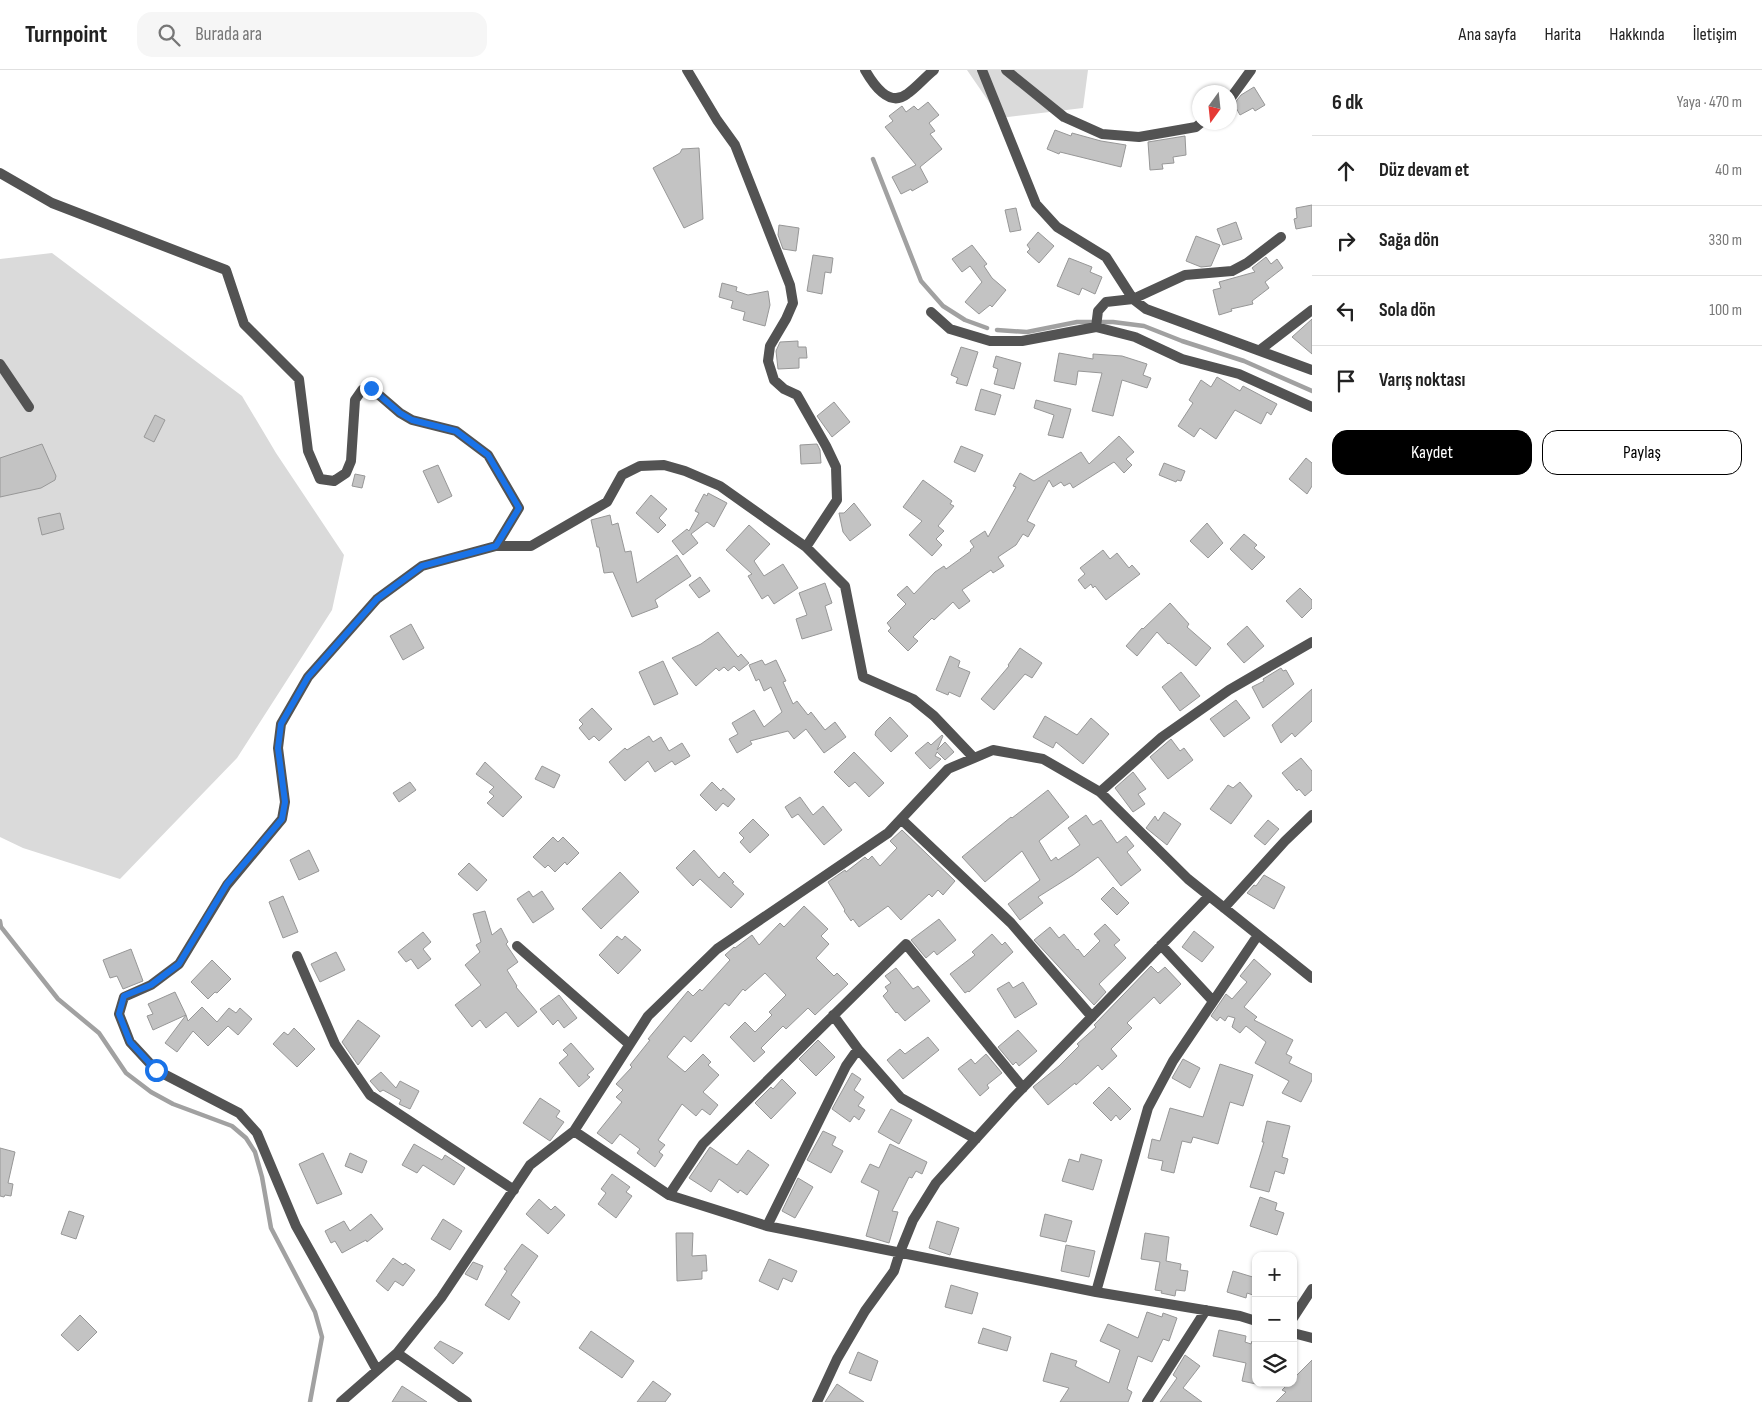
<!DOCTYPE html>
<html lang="tr">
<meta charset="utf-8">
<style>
body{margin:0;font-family:"Sofia Sans Condensed",sans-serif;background:#f6f6f6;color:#222}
.controls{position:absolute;right:15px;bottom:15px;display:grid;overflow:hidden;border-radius:10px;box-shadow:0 1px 4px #0004}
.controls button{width:45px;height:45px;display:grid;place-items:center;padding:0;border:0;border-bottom:1px solid #e0e0e0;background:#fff;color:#222;font:25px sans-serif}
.compass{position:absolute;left:1192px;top:15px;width:45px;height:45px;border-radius:50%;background:#fff;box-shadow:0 1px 4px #0004;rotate:195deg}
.stop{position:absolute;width:15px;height:15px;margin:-11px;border:4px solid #1a73e8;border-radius:50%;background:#fff}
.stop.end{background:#1a73e8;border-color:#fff;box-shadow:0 1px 5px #0008}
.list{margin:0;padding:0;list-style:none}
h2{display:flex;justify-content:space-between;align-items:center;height:65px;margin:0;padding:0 20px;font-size:21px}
h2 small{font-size:16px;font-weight:400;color:#767676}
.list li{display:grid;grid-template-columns:32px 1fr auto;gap:15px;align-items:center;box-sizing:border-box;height:70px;padding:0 20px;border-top:1px solid #e0e0e0}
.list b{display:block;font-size:19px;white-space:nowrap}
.list em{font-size:16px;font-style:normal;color:#767676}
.actions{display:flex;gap:10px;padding:15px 20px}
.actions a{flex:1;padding:11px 0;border:1px solid #000;border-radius:15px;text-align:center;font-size:18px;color:#000}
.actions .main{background:#000;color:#fff}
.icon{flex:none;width:28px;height:28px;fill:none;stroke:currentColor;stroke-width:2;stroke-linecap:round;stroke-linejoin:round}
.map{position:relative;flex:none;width:1312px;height:1332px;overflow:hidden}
header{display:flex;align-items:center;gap:30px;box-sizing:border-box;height:70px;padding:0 25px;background:#fff;border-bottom:1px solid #e0e0e0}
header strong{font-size:24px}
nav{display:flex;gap:28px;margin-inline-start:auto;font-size:18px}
.search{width:350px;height:45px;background:#f6f6f6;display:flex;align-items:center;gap:12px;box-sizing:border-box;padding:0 18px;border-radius:15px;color:#767676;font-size:19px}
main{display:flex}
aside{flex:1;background:#fff}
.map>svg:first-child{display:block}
</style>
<header>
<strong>Turnpoint</strong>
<div class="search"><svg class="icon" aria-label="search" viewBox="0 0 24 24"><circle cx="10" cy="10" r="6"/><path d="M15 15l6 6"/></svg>Burada ara</div>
<nav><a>Ana sayfa</a><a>Harita</a><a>Hakkında</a><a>İletişim</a></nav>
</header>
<main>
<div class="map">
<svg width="1312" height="1332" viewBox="0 0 1312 1332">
<rect width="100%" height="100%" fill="#fff"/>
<!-- green -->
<path fill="#dadada" d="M967,0H1088L1083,38L1000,48Z
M52,183L242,326L276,383L344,485L332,540L237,688L120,809L23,778L0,767V189Z"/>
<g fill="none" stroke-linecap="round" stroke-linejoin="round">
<!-- stream -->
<path stroke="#a1a1a1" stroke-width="4.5" d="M873,89L921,211L943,236L965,250L987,258
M997,260L1027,262L1077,252H1113L1144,256L1182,271L1244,291L1312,321
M0,851L1,857L58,929L99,963L126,1003L151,1022L173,1034L232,1056L246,1068L255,1082L262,1107L271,1158L315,1242L322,1267L310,1332"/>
</g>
<!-- building -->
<path fill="#c3c3c3" stroke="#979797" d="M1254,17L1265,35L1255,41L1253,38L1240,45L1234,34L1241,25Z
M928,32L939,45L929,53L935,61L930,64L942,79L920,97L928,112L912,121L911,119L901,124L892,107L916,95L885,57L893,51L889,46L902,36L906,42L914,36L918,40Z
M1055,60L1071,66L1072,63L1101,71L1126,75L1121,97L1060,82L1059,84L1047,79Z
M1185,66L1186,85L1173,87L1174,93L1162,94L1163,99L1150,100L1148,72Z
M699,78L703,149L684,158L653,98L680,83L682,79Z
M1312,135V156L1296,159L1294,149L1297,148L1296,138Z
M1016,138L1021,160L1010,162L1005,140Z
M1236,152L1242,169L1223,175L1217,159Z
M779,155L799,158L796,181L783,179L778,165Z
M1038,162L1054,176L1039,193L1027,182L1030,179L1027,175Z
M1196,166L1220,175L1211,196L1201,197L1186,191Z
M972,175L987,194L984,196L992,208L1006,220L992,237L990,235L979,244L965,232L982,212L970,196L962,202L952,189Z
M813,185L833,188L831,203L825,202L822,224L807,221Z
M1266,187L1271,194L1277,189L1283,198L1265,212L1269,218L1252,231L1253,234L1231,239L1232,241L1219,245L1213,220L1221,218L1219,212L1255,202L1252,198Z
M1069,188L1092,197L1090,202L1102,207L1095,224L1082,218L1079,225L1057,216Z
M722,213L737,217L736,221L748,225L768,221L770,235L765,256L743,250L745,242L731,238L733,231L719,227Z
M1312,249V284L1292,267Z
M798,271V277H806L807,288H799V298L778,299L776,281L780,272Z
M961,277L978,282L967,316L956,313L958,308L951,305Z
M1059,283L1093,289V284L1122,286L1147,294L1143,305L1151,308L1147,318L1122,310L1113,346L1092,341L1102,303L1078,301L1076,315L1054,311Z
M996,286L1021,293L1014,319L994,314L998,299L993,297Z
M1217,307L1240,321L1243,316L1277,334L1271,345L1267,342L1261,354L1235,340L1216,369L1200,358L1194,367L1178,356L1193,333L1189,330L1201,310L1211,317Z
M981,319L1001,325L995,345L975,340Z
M1036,330L1071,339L1063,368L1048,365L1054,345L1034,338Z
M834,332L850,352L832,367L817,346Z
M155,345L165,350L154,372L144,367Z
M1119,366L1134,382L1126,389L1132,395L1124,403L1114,392L1073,418L1070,413L1064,416L1061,412L1053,417L1049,410L1027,451L1035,455L1028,467L1023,464L1016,475L998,487L1004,496L993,503L991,500L962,520L970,531L959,539L953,532L934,550L932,548L913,567L918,571L908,581L888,561L891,558L887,553L906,534L897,525L907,516L914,524L935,502L944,496L946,499L971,481L970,480L974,477L970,471L985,461L988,467L1016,417L1013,416L1020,403L1034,411L1081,382L1089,394Z
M42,374L56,406L55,410L41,418L0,427V388Z
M817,374L820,380L821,393L801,394L800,375Z
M961,376L983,385L975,402L954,392Z
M1306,388L1312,393V416L1307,424L1289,409Z
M1164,393L1185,401L1181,411L1177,410L1176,412L1159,405Z
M438,395L452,426L438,433L423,401Z
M355,404L365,406L362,418L352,416Z
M923,410L952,431L950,434L954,436L938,456L944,461L936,469L942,475L932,486L909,465L922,451L903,437Z
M708,423L727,433L714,457L707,452L691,464L698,473L683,485L672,471L687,459L689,461L699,443L695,441L704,424L707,426Z
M651,425L667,439L659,448L666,455L658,463L636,443Z
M854,433L871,455L850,471L843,462L839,443H844Z
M60,443L64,459L42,465L38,448Z
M610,445L612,455L618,453L625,482L631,481L637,513L677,485L691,506L655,530L658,537L632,547L613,502L604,503L599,477H597L591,450Z
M1207,453L1223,473L1208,488L1190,471Z
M749,455L770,474L754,491L764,506L783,494L798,518L774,534L768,525L762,529L748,506L752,504L726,480Z
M1244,464L1257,475L1254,478L1265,487L1252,500L1230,479Z
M1103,480L1110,489L1117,483L1129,498L1132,495L1140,504L1106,530L1095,516L1093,518L1091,514L1085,519L1078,510L1085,504L1080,498Z
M700,507L710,521L699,528L689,515Z
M825,513L832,533L825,536L832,560L802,569L796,549L807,545L799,523Z
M1300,518L1312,530V538L1302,548L1286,531Z
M1170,533L1189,554L1187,557L1211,578L1196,596L1169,573L1168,574L1157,562L1137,586L1126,576L1142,558L1143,559Z
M411,554L424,578L403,590L390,566Z
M1247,556L1264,576L1244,593L1227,574Z
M718,562L738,587L741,584L749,593L739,601L734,596L728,601L724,597L719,601L716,598L696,616L672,588L701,574Z
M1020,578L1042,593L1032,608L1025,604L994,640L981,629L1009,596L1008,595Z
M950,586L960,591L958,597L970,602L960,627L949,622L948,625L936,620Z
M762,590L765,595L776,590L786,611L783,612L793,634L797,631L808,645L811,642L825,660L835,652L846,667L824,683L806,659L794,669L788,661L750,671L752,674L737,683L729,669L738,664L732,653L754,640L764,657L782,642L771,617L764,621L759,609L756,611L749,595Z
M663,591L678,624L654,635L639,602Z
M1281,598L1283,601L1286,600L1294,614L1263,638L1252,617L1264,611L1263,609Z
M1181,602L1200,626L1180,641L1162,617Z
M1312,619V651L1295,667L1292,663L1281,673L1272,655Z
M1236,630L1250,648L1224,667L1210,649Z
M592,638L612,659L599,671L594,666L589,670L579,658L583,654L579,650Z
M1045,646L1077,665L1091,648L1109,664L1083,694L1056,672L1053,678L1033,667Z
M890,647L908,666L891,682L875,665L876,661Z
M942,665L943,666L937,680L945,672L954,682L945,690L937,682L935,686L941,689L930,699L915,683L928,672L931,675Z
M649,666L653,672L661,667L669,681L682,673L690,686L675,695L672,691L655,702L648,691L625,711L609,692L625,678L627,680Z
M1171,669L1180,681L1184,678L1193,690L1168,709L1150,687Z
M854,682L884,713L869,727L855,712L849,717L834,702Z
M1301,688L1312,701V720L1305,726L1299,719L1297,721L1282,703Z
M485,692L522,727L503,747L487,733L494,726L489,722L494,717L476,704Z
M542,696L560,705L554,718L535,709Z
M1133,702L1146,719L1138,724L1145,734L1133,742L1115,718Z
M410,712L416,720L399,732L393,723Z
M712,712L721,721L723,718L735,729L728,737L723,733L716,741L700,725Z
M1240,712L1252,726L1231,754L1210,739L1228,715L1233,718Z
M1048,720L1069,747L1039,771L1051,791L1056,787L1058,790L1080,775L1068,758L1086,745L1093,755L1101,750L1117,773L1126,766L1134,776L1127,782L1141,800L1121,816L1098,787L1073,805L1038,827L1043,833L1020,850L1008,834L1040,810L1022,781L985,812L962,787L1011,747L1012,748Z
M800,727L813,745L823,736L842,760L824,775L798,744L792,748L785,737Z
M1164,742L1181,754L1167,775L1146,758L1155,746L1158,751Z
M753,749L769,765L750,783L740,772L744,768L739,763Z
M1268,750L1279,759L1265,775L1254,766Z
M902,760L955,811L943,825L938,820L932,827L929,824L901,850L888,836L859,857L853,849L851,851L844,841L845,840L828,812L845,800L846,802L865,787L868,790L872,786L880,796L897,778L890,771Z
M553,767L558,772L563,767L579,783L567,795L565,792L555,802L548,795L545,798L533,787Z
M309,780L319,801L299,810L290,790Z
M694,780L719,808L724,802L734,812L732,813L744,824L731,838L700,809L693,816L676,798Z
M469,793L487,810L477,821L458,804Z
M620,802L639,822L601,859L582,839Z
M1264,805L1285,817L1274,839L1247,823L1254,815L1256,816Z
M1113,817L1129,833L1117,845L1101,829Z
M529,821L533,827L542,821L554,839L533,853L517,829Z
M283,826L298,862L283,868L269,832Z
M804,836L828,859L821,866L829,874L816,888L834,906L837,903L848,914L815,945L808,938L786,959L783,956L761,978L765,982L754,992L730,967L745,952L755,962L772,945L769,942L786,925L765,903L745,921L743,919L729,936L725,933L691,972L684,966L667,987L685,1002L703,984L711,992L708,995L719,1005L703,1022L718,1035L710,1045L702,1039L696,1046L682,1034L658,1070L665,1075L659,1082L663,1085L655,1097L637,1083L640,1079L620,1064L612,1074L597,1063L622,1032L616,1027L623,1020L616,1014L632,997L630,995L650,970L648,969L688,921L693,926L700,919L702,921L730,890L725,885L734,877L735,878L752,865L759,875L780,853L784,857Z
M485,841L492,865L501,858L508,872L506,874L518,892L507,900L517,916L516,917L537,942L518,957L506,942L486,958L480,950L472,957L455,935L481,915L465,895L480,882L476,875L481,872L473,844Z
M939,849L956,870L937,885L934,881L926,888L911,870Z
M1105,854L1120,870L1114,875L1126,888L1099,914L1106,922L1094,935L1034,870L1050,857L1059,868L1064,864L1077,880L1078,879L1084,887L1100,871L1094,864Z
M1194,861L1214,877L1202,892L1182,877Z
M423,862L431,872L423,879L431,889L418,899L411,889L406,892L398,882Z
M992,864L1002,875L1005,872L1013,882L969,922L968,921L965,923L950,904L975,885L972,882Z
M617,866L622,870L625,866L641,880L618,904L599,885Z
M131,879L143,911L123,919L117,906L110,908L103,890Z
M336,882L345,900L320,912L311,894Z
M1254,889L1271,904L1244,937L1257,947L1254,950L1293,970L1286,984L1292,987L1289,993L1312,1004V1010L1301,1032L1282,1023L1289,1011L1255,993L1266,972L1246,956L1240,963L1232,957L1235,948L1228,946L1225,951L1220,947L1217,951L1211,946L1226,924L1232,929L1247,912L1240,906Z
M212,890L231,909L217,923L215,922L208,929L191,912Z
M1151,896L1158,903L1165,897L1181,914L1160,934L1154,927L1127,953L1132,958L1111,979L1117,986L1102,1000L1098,995L1076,1015L1075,1013L1048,1035L1033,1017L1059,996L1079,976L1077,974L1096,957L1094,955Z
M896,898L913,919L918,916L930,931L905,951L897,942L896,943L883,926L888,921L885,917L891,913L885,906Z
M1009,912L1013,918L1023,912L1037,934L1015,948L997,919Z
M175,922L186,945L153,960L147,946L153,944L148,934Z
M559,925L577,948L564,958L558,950L553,955L540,939Z
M202,937L217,952L229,938L236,943L240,938L252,949L238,965L228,956L208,976L193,961L177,982L165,973L186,945L188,951Z
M358,950L380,966L358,995L342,972Z
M294,958L315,979L297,997L273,974L284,962L288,965Z
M1018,960L1037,981L1019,996L1016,992L1013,995L998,977Z
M928,967L939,980L903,1009L887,990L900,979L905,984Z
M818,970L835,987L816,1006L799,989Z
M571,973L594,999L587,1005L590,1007L579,1017L559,993L568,985L563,980Z
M986,984L1002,1003L987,1015L989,1018L980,1026L958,999L971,989L975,994Z
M1183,989L1200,998L1190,1018L1172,1008Z
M1220,994L1253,1005L1243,1036L1230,1032L1218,1074L1193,1067L1191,1073L1182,1071L1174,1103L1161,1100L1163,1091L1148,1088L1152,1069L1160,1071L1170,1038L1203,1047Z
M381,1002L396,1018L400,1011L419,1021L410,1039L399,1034L401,1030L383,1020L380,1022L370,1011Z
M852,1003L861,1009L854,1020L864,1027L858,1036L865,1040L859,1050L854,1046L850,1052L832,1039Z
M782,1009L796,1023L771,1049L755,1033L771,1017L773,1019Z
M1109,1017L1131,1039L1120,1050L1116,1045L1111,1051L1093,1033Z
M540,1028L560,1041L556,1047L564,1052L550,1071L523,1053Z
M891,1039L912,1050L899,1074L878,1062Z
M1267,1051L1290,1056L1282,1087L1288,1089L1284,1104L1275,1101L1269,1122L1250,1117L1264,1072H1262Z
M823,1061L836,1067L832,1075L843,1081L831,1103L807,1090Z
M414,1074L442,1090L445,1085L465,1098L454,1115L423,1095L417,1103L402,1095Z
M890,1074L927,1092L922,1104L916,1101L912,1108L909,1107L892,1141L898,1142L889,1173L866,1166L879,1121L861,1112L870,1094L879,1098Z
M710,1077L737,1095L748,1080L769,1095L747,1125L740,1120L738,1123L719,1109L711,1122L689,1108Z
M0,1078L15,1082L8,1113L13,1114L11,1126L5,1125L4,1127L0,1126Z
M323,1083L342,1124L317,1134L299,1094Z
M350,1083L367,1091L362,1103L345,1096Z
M1081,1084L1102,1090L1093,1120L1062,1111L1069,1089L1079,1092Z
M612,1104L630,1117L626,1122L632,1126L616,1148L598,1134L606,1123L601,1119Z
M798,1108L813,1117L795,1148L782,1141Z
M1260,1127L1277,1133L1275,1140L1284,1143L1277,1165L1250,1156Z
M539,1129L551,1140L555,1136L565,1145L548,1164L526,1144Z
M69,1141L84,1146L76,1169L61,1164Z
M371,1144L383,1159L367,1172L366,1170L342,1183L335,1171L331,1173L325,1161L344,1151L350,1161Z
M1045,1144L1072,1151L1066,1172L1040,1166Z
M443,1149L462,1161L450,1180L431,1169Z
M937,1151L959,1158L950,1185L929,1178Z
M676,1163H693L692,1186L706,1185L707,1201H702V1209L677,1211Z
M1145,1163L1169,1167L1166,1191L1181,1194L1180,1200L1188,1201L1185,1221L1176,1220L1175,1226L1161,1223L1162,1221L1155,1220L1160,1192L1141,1189Z
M522,1174L538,1186L511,1225L520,1232L509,1250L485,1235L507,1201L504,1199Z
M1066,1175L1095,1181L1089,1207L1061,1201Z
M393,1188L403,1195L405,1193L415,1200L403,1216L395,1211L388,1221L376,1211Z
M769,1189L797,1201L792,1212L783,1208L778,1220L759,1211Z
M473,1192L483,1196L477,1210L465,1204Z
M1233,1201L1256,1208V1226L1247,1223L1246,1228L1227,1222Z
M951,1215L978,1223L972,1244L945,1237Z
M1147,1242L1162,1247L1163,1243L1177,1248L1169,1271L1163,1269L1152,1292L1138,1286L1127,1319L1132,1322L1128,1332H1060L1069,1318L1043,1311L1051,1283L1077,1291L1075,1296L1109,1313L1120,1280L1100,1271L1108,1254L1138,1268Z
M80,1245L97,1262L78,1281L61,1265Z
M983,1258L1011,1267L1007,1281L978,1273Z
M1219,1260L1246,1266L1245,1272L1251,1274L1252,1271H1256V1314L1242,1311L1246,1293L1213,1286Z
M591,1261L634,1291L622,1308L579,1278Z
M440,1271L463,1283L453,1294L434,1278Z
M858,1282L878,1291L871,1311L849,1303Z
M1185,1285L1200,1296L1183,1318L1202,1332H1160L1177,1308L1173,1305Z
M1312,1290V1332H1276L1286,1322L1282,1320L1289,1313H1293V1309Z
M653,1311L671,1324L665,1332H637Z
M837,1314L864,1332H825Z
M402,1316L427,1332H392Z"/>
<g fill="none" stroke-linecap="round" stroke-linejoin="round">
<!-- minor -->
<path stroke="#535353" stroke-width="10" d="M687,0L717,50L735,75L790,215L793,233L786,249L770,276L768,291L774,310L784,319L797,325L826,376L836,397L837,430L806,477
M865,0C873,14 889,38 907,24C917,17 925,7 934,0
M982,0L1036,134L1057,157L1106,187L1133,229L1185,205L1232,201L1247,193L1281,167
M1006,0L1064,47L1102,64L1139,67L1196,57L1202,52
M1230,29L1251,0
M0,103L52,133L226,200L244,254L299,309L308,381L320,409L334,411L346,403L351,391L355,330L362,320L371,318L400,343L412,350L456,361L488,385L519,438L496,476
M931,242L950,259L990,271H1022L1096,257L1135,267L1182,289L1239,304L1312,337
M1096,257L1098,241L1106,232L1133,229L1146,239L1312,300
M1260,280L1312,240
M0,294L29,337
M1100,722L1162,667L1229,620L1312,572
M901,749L1011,853L1092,947
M1224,838L1285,771L1312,745
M1161,875L1213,931
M517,876L629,974
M297,886L335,974L370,1025L514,1120
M833,945L858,979L901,1028L976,1069
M574,1061L669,1125L767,1156L1096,1222L1240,1246L1256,1251
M669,1125L703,1074L906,874L1023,1018
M767,1156L846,996L858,979
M1096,1222L1148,1038L1173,991L1258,865
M1293,1248L1312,1219
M1293,1263L1312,1268
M397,1283L467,1332
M377,1300L296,1156L257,1063L239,1043L156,1000L130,972L119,944L124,927L151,915L179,894L227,815L282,749L285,732L278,678L281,654L308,607L377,529L422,496L496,476H531L607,432L622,405L640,396L664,395L685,401L720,416L806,477L845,516L863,607L913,629L934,646L974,688
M341,1332L397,1283L441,1228L530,1095L574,1061L648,946L717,879L888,763L948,699L993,680L1043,689L1100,722L1188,809L1312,908
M817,1332L837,1289L865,1241L894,1201L900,1182L913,1150L936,1113L1012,1029L1209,826
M1147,1332L1206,1240"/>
</g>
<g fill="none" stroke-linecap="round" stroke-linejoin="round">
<!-- route -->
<path stroke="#1a73e8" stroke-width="6" d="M156,1000L130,972L119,944L124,926L151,915L179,894L227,814L282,749L285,732L278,678L281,654L308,607L377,529L422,496L496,476L519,438L488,385L456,361L412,350L400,343L371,318"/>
</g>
</svg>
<div class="controls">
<button>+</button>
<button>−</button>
<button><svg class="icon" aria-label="layers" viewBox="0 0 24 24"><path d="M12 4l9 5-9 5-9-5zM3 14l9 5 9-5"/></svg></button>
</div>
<svg class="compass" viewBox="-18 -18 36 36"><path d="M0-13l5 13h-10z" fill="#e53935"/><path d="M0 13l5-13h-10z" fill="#767676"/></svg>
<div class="stop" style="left:156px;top:1000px"></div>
<div class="stop end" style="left:371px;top:318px"></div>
</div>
<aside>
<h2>6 dk<small>Yaya · 470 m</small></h2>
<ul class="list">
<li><svg class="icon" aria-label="ahead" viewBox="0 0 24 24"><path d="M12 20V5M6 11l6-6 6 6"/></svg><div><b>Düz devam et</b></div><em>40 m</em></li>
<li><svg class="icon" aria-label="right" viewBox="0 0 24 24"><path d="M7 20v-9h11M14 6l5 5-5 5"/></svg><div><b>Sağa dön</b></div><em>330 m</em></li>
<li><svg class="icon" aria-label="left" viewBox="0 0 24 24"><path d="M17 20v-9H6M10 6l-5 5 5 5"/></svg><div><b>Sola dön</b></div><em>100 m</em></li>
<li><svg class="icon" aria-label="arrive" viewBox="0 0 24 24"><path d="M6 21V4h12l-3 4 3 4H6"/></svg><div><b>Varış noktası</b></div></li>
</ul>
<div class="actions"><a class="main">Kaydet</a><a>Paylaş</a></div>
</aside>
</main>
